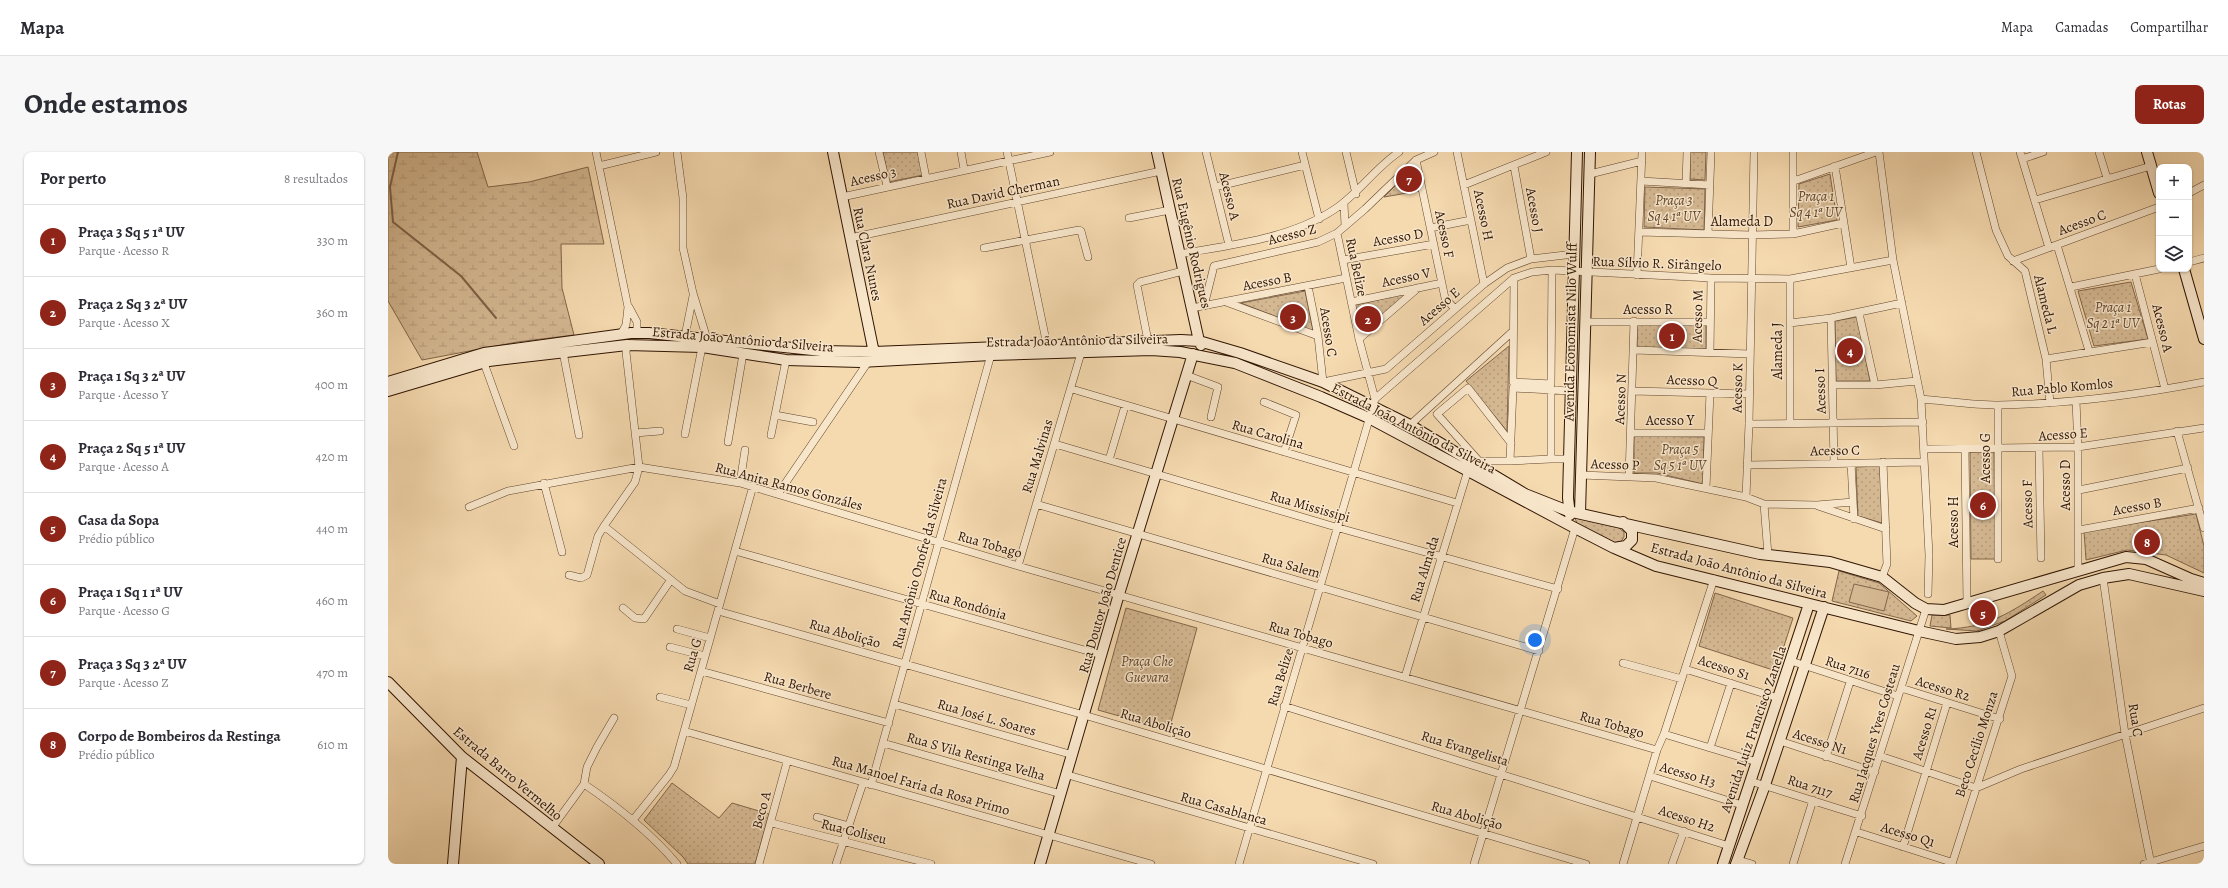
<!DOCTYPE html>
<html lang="pt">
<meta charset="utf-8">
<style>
body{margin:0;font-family:Alegreya,serif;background:#f7f7f7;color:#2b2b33}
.controls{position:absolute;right:12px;top:12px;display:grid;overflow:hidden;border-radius:8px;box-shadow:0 1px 3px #0004}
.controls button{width:36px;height:36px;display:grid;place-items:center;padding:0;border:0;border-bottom:1px solid #e1e1e2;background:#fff;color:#2b2b33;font:20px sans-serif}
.you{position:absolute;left:1147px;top:488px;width:14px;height:14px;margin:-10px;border:3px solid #fff;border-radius:50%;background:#1a73e8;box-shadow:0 0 0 6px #1a73e833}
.badge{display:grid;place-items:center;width:26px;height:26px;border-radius:50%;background:#8f2418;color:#fff;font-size:13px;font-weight:700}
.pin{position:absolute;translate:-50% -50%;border:2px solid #fff;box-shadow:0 1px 4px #0006}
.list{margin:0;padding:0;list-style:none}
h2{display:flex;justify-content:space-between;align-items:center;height:52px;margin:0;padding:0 16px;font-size:17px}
h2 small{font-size:13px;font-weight:400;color:#7c7c81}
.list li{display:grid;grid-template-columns:26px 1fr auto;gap:12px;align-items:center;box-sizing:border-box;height:72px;padding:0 16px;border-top:1px solid #e1e1e2}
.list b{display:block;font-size:15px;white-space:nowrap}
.list p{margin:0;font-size:13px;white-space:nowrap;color:#7c7c81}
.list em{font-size:13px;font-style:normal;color:#7c7c81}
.icon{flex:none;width:22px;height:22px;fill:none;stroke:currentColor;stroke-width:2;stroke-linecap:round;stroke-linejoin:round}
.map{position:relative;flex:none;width:1816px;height:712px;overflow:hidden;border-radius:8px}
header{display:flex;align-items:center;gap:24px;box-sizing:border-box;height:56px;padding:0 20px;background:#fff;border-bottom:1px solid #e1e1e2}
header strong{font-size:19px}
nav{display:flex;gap:22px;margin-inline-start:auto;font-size:14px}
.intro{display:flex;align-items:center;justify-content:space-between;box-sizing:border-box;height:96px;padding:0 24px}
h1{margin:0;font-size:28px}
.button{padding:10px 18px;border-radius:8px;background:#8f2418;color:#fff;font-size:14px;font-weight:700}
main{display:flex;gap:24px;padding:0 24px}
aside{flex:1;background:#fff;border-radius:8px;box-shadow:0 1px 3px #0004}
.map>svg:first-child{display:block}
</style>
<header>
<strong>Mapa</strong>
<nav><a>Mapa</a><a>Camadas</a><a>Compartilhar</a></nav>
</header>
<div class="intro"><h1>Onde estamos</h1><a class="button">Rotas</a></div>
<main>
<aside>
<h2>Por perto<small>8 resultados</small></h2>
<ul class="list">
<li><span class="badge">1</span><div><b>Praça 3 Sq 5 1ª UV</b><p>Parque · Acesso R</p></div><em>330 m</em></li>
<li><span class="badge">2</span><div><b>Praça 2 Sq 3 2ª UV</b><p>Parque · Acesso X</p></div><em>360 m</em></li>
<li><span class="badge">3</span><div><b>Praça 1 Sq 3 2ª UV</b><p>Parque · Acesso Y</p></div><em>400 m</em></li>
<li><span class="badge">4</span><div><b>Praça 2 Sq 5 1ª UV</b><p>Parque · Acesso A</p></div><em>420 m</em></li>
<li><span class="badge">5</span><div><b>Casa da Sopa</b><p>Prédio público</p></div><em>440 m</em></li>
<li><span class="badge">6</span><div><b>Praça 1 Sq 1 1ª UV</b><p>Parque · Acesso G</p></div><em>460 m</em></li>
<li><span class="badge">7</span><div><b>Praça 3 Sq 3 2ª UV</b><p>Parque · Acesso Z</p></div><em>470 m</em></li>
<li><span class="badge">8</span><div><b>Corpo de Bombeiros da Restinga</b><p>Prédio público</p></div><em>610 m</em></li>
</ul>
</aside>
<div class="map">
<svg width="1816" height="712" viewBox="0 0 1816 712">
<defs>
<pattern id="green-dots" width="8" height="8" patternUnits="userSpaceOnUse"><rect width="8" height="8" fill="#d4b892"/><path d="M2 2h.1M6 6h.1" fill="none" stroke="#b69d7c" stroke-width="1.8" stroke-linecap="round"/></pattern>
<pattern id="wetland-marsh" width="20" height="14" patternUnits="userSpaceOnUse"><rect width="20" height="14" fill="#d4b892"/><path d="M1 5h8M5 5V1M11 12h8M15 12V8" fill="none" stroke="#b69d7c"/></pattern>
</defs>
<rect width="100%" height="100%" fill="#f5d9af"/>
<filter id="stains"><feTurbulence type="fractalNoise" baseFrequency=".005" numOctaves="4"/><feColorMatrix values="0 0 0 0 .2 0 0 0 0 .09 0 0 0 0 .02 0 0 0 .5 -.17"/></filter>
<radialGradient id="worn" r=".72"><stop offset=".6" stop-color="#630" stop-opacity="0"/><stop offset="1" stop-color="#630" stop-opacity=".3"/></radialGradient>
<!-- green -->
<path fill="url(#green-dots)" stroke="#82664a" d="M495,0H530L535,23L501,30Z
M1302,0H1318L1317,28L1302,27Z
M1026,15L1031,39L996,45Z
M1442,22L1449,68L1410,75L1411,32Z
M1257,35L1317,37L1316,78L1256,75Z
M1743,130L1760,187L1706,194L1690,139Z
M917,139L925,179L853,151Z
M1020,141L974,181L967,153Z
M1469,165L1482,229H1448L1447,169Z
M1249,172H1318V197L1249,196Z
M1121,194L1119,279L1078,229Z
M1246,284L1316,285L1315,332L1269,321H1246Z
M1582,300H1606L1607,407H1583Z
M1492,314L1494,371L1470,364L1468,315Z
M1808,362L1816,394V421L1778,403L1739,398L1698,408L1696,379Z
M1187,366L1231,376L1236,380V385L1232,391H1227L1190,374Z
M1451,419L1491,431L1529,464L1523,469L1444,449Z
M1655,439L1658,443L1617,469L1589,479L1558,477C1599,476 1622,461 1655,439Z
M1327,441L1405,466L1388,519L1311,494Z
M738,456L809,476L781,578L710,558Z
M1544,463H1562L1563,476L1542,474Z
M284,631L331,666L344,651L381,662L367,712H300L295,705L256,668Z"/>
<!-- wetland -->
<path fill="url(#wetland-marsh)" stroke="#82664a" d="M0,0H89L100,35L141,30L200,15L216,92H173L174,136L186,183L129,190L34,208L0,149Z"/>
<!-- pitch -->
<path fill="#d4b892" stroke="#82664a" d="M1466,432L1501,440L1496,459L1461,450Z"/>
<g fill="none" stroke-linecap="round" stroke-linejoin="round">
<!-- stream -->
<path stroke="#7e6246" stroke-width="2" d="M10,0L2,35L5,70L73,124L108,166"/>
<!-- street casing -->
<g stroke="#61462d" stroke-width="8">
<path id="street" d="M208,0L240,155L238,173L233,182
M289,0L295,46V96L305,141L319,187
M491,0L499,34
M533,0L538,26
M573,0L576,17
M619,0L660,198
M818,0L841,93
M914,0L931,67
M958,0L968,42
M1069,0L1096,132
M1491,0L1505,108L1533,247L1541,403L1540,442
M1588,0L1608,78L1620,104L1637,119L1658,207L1662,251
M1632,0L1661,96
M1711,0L1719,26
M1634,7L1655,0
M1028,8L1057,146L1067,157
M211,14L268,0
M1126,14L1143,107
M1447,14L1463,116
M1202,22L1254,9
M1253,29L1322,33
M1406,29L1488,0
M1298,32L1299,0
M1076,33L1158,0
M827,35L917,13
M1801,41L1816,33
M454,45L662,0
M1647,48L1763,14
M956,51L957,74
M741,66L782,58
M1042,76L1083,68
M1251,80L1364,83L1405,82L1455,71
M949,81L971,187L987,247
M1320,82L1323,0
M1405,82V0
M462,86L773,19
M1669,93L1701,199
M596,96L691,78L693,79L700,105
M791,102C843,93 902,87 947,57C971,41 987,16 1011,0
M955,108L1046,92
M1625,109L1771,55
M1801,110L1816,106
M1747,122L1777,237
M1249,123L1254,0
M1126,126L1125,230L1163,232L1164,118
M920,134L930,184L935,230L998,217L1096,132L1119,116L1143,107L1186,102
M1683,135L1771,117
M838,150L930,184
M963,150L1054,131
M816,154L826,114L930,90L949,81L977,57L1028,8L1046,0
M241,155L249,170V180
M804,156L958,126
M1471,161L1487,233
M1443,166L1446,311
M1197,170H1321
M1402,171L1443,166L1514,151
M297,184L305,144
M971,187L1030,136
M760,189L749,133L752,130L795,119
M239,193L238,200L251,315L247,330L216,374L297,439L332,452
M1246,198L1362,202
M175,200L191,283
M1322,201L1323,126
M1658,207L1765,190
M96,211L126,294
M798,223L830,235L823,265
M1444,233H1487L1529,229
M684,237L1069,351
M1163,239V307L1122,309L1125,236L1182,239
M1245,239L1361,242
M1533,247C1559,249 1585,253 1611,253C1680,252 1749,243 1816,230
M1688,249L1690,295V418
M876,250L908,263L896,300
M1610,253V407
M387,263L425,270
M1402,270V127
M1361,272L1535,270
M1022,273L1124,180
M1789,279L1816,376
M247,281L272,279
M1244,281H1320
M297,282L314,195
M383,283L398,208
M340,290L355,202
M667,292L951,376L1170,437
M1536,297L1690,295L1816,276
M1577,297L1579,451
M1651,297L1653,406
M1163,307H1182
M721,308L737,254
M1122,309H1091L1049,262L1080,236L1123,291
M1463,311L1466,367
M1359,313L1536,310
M1193,323L1268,326L1358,345L1376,352L1429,353L1465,350
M1241,325L1246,169
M156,331L174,400
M352,331L357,298
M1318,336L1322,241
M1691,338L1800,316
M390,342L480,210
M1358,345L1361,272L1366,0
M648,352L1151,499
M1376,352L1380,403
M1430,354L1498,377
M81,355L120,339L251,315L352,331L630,414L1269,598
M1691,378L1811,356
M347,399L714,503
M630,414L693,201
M181,423L193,426L199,423L210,384L216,374
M1494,425L1499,412L1495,310
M1715,426L1737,582L1763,712
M235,456L247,466L256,467L282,429
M330,459L696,563L1198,712
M289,477L322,486
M282,495L317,504
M1403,509L1510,544
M1235,511L1294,527
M1297,517L1390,546
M313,519L501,571
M1017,525L1080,318
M1513,536L1612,567
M272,545L303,553
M506,552L685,603
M896,554L1341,694
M296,579L763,712
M1276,582L1369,610
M1392,589L1487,620
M495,591L673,642
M1322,596L1343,531
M1492,604L1588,636L1633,617L1816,556
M1438,605L1462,530
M680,623L985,712
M1262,624L1354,653
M1362,629L1474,664
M196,632C230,655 262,680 289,712
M483,633L604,199
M429,665L461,674
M245,668L281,623L286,615L365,334
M384,671L543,712
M164,676L196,632L199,615L209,595L226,566
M1469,680L1563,710
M1515,695L1559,551
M1350,708L1364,712
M371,712L399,610
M448,712L475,631
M851,712L987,247L1126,126L1144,120L1164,118L1323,126L1402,127L1505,108
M1086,712L1187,376
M1235,712L1269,598L1276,582L1326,427
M1284,712L1296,679
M1405,712L1425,648
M1457,712L1538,457
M1564,712L1624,524L1611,479
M1756,712L1816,694"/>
</g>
<!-- secondary casing -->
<g stroke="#301502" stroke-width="12">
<path id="secondary" d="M445,0L487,206
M769,0L811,189L813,193
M1759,0L1771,41
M1796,117L1816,187
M0,230L96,201L243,181H261L434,199L486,200L793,188L811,189L852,201L935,230L1022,273L1137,342L1180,359L1372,402L1442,410L1494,425L1527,451L1538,457L1556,458L1738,405L1758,407L1803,427L1816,431
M0,239L101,209L239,193L314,195L398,208L472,210L603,203L763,198L792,200L847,211L933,245L981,266L1187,376L1226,396L1268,414L1531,479L1568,487L1592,485L1611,479L1691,433L1715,426L1741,422L1816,439
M1192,361L1202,0
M1182,363L1180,346L1189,0
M1226,396L1238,394L1244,388V379L1235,370
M0,530L74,605L211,712
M65,712L74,605
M652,712L731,442L805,202
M1335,712L1421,452
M1348,712L1377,633L1436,455"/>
</g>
<!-- street -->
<use href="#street" stroke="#f8e6cb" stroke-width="7"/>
<!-- secondary -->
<use href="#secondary" stroke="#f8e6cb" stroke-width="10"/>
</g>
<g text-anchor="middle" stroke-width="3" stroke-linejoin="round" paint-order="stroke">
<!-- street labels -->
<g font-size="14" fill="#301502" stroke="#f8e6cb">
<text transform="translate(485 24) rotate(-13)" y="5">Acesso 3</text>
<text transform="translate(615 40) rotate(-12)" y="5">Rua David Cherman</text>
<text transform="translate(842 44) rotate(76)" y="5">Acesso A</text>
<text transform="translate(1147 58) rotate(80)" y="5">Acesso J</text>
<text transform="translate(1096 63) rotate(78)" y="5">Acesso H</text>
<text x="1354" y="74">Alameda D</text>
<text transform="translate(1694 70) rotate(-20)" y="5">Acesso C</text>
<text transform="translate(904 82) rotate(-14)" y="5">Acesso Z</text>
<text transform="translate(1057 82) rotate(78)" y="5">Acesso F</text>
<text transform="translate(1010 85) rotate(-10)" y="5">Acesso D</text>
<text transform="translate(804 91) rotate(77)" y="5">Rua Eugênio Rodrigues</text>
<text transform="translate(480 102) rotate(78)" y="5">Rua Clara Nunes</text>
<text transform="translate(1269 111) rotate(2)" y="5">Rua Sílvio R. Sirângelo</text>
<text transform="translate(969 115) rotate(78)" y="5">Rua Belize</text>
<text transform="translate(1018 125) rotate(-12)" y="5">Acesso V</text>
<text transform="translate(879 129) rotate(-11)" y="5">Acesso B</text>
<text transform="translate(1658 152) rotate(76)" y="5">Alameda L</text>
<text transform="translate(1051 154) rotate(-41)" y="5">Acesso E</text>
<text x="1260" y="162">Acesso R</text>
<text transform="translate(1309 164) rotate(-89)" y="5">Acesso M</text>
<text transform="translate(1775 176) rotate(76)" y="5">Acesso A</text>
<text transform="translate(941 180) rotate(81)" y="5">Acesso C</text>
<text transform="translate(1182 180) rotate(-89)" y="5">Avenida Economista Nilo Wulff</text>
<text transform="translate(355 187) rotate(5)" y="5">Estrada João Antônio da Silveira</text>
<text transform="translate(689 188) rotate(-1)" y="5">Estrada João Antônio da Silveira</text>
<text transform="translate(1389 199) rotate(-90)" y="5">Alameda J</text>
<text transform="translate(1304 228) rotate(2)" y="5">Acesso Q</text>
<text transform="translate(1674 235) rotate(-5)" y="5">Rua Pablo Komlos</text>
<text transform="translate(1349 236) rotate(-89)" y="5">Acesso K</text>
<text transform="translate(1432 239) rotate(-92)" y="5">Acesso I</text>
<text transform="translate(1232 247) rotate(-88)" y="5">Acesso N</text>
<text x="1282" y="273">Acesso Y</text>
<text transform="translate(1026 276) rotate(27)" y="5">Estrada João Antônio da Silveira</text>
<text transform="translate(880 282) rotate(16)" y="5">Rua Carolina</text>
<text transform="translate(1675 282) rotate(-4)" y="5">Acesso E</text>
<text transform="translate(1447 298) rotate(-1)" y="5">Acesso C</text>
<text transform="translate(649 304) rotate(-73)" y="5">Rua Malvinas</text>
<text transform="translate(1597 306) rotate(-90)" y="5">Acesso G</text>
<text transform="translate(1227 312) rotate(2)" y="5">Acesso P</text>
<text transform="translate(1677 333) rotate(-90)" y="5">Acesso D</text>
<text transform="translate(401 334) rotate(15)" y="5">Rua Anita Ramos Gonzáles</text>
<text transform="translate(1639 352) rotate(-91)" y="5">Acesso F</text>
<text transform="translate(922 354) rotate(16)" y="5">Rua Mississipi</text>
<text transform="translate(1749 354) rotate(-10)" y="5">Acesso B</text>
<text transform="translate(1565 370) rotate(-90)" y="5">Acesso H</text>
<text transform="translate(602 392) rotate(16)" y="5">Rua Tobago</text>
<text transform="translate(531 411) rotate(-75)" y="5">Rua Antônio Onofre da Silveira</text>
<text transform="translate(903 413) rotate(16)" y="5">Rua Salem</text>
<text transform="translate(1036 417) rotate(-73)" y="5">Rua Almada</text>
<text transform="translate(1351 418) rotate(15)" y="5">Estrada João Antônio da Silveira</text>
<text transform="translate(580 452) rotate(16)" y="5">Rua Rondônia</text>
<text transform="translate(714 453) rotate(-74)" y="5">Rua Doutor João Dentice</text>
<text transform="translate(457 481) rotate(16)" y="5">Rua Abolição</text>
<text transform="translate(913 482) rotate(16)" y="5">Rua Tobago</text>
<text transform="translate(304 503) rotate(-74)" y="5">Rua G</text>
<text transform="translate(1336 515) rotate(18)" y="5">Acesso S1</text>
<text transform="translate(1460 515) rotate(18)" y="5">Rua 7116</text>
<text transform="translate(892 525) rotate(-73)" y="5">Rua Belize</text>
<text transform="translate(410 533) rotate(16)" y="5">Rua Berbere</text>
<text transform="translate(1555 536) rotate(17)" y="5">Acesso R2</text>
<text transform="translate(599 565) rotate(16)" y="5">Rua José L. Soares</text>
<text transform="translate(1748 568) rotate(81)" y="5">Rua C</text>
<text transform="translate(768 571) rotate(17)" y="5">Rua Abolição</text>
<text transform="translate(1224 572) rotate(16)" y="5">Rua Tobago</text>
<text transform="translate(1365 577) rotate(-71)" y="5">Avenida Luiz Francisco Zanella</text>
<text transform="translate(1486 581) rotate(-73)" y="5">Rua Jacques Yves Costeau</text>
<text transform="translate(1536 581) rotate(-73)" y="5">Acesso R1</text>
<text transform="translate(1432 589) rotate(18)" y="5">Acesso N1</text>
<text transform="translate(1588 592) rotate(-72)" y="5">Beco Cecílio Monza</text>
<text transform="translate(1077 596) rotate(17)" y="5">Rua Evangelista</text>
<text transform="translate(588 604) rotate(16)" y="5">Rua S Vila Restinga Velha</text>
<text transform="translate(120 621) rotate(40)" y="5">Estrada Barro Vermelho</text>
<text transform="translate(1300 622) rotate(17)" y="5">Acesso H3</text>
<text transform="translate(533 633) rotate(16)" y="5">Rua Manoel Faria da Rosa Primo</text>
<text transform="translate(1422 634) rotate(18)" y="5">Rua 7117</text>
<text transform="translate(836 656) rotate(16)" y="5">Rua Casablanca</text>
<text transform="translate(373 658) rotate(-75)" y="5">Beco A</text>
<text transform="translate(1079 663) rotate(16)" y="5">Rua Abolição</text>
<text transform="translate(1299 666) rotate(18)" y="5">Acesso H2</text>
<text transform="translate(466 679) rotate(14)" y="5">Rua Coliseu</text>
<text transform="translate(1520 682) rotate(17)" y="5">Acesso Q1</text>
</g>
<!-- park labels -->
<g font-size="14" font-style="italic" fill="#61462d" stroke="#f8e6cb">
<text x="1428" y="49">Praça 1<tspan x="1428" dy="16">Sq 4 1ª UV</tspan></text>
<text x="1286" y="53">Praça 3<tspan x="1286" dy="16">Sq 4 1ª UV</tspan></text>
<text x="1725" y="160">Praça 1<tspan x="1725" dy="16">Sq 2 1ª UV</tspan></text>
<text x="1292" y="302">Praça 5<tspan x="1292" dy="16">Sq 5 1ª UV</tspan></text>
<text x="759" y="514">Praça Che<tspan x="759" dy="16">Guevara</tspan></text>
</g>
</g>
<rect width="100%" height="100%" filter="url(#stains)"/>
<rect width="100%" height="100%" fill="url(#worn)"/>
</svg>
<div class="controls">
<button>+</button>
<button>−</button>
<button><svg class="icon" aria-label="layers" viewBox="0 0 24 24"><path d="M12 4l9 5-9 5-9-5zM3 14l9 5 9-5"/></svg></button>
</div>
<div class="you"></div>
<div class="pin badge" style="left:1284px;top:184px">1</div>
<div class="pin badge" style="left:980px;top:167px">2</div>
<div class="pin badge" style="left:905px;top:165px">3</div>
<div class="pin badge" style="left:1462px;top:199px">4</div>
<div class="pin badge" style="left:1595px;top:461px">5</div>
<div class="pin badge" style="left:1595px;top:353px">6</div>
<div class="pin badge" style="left:1021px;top:27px">7</div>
<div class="pin badge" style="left:1759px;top:390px">8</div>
</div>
</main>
